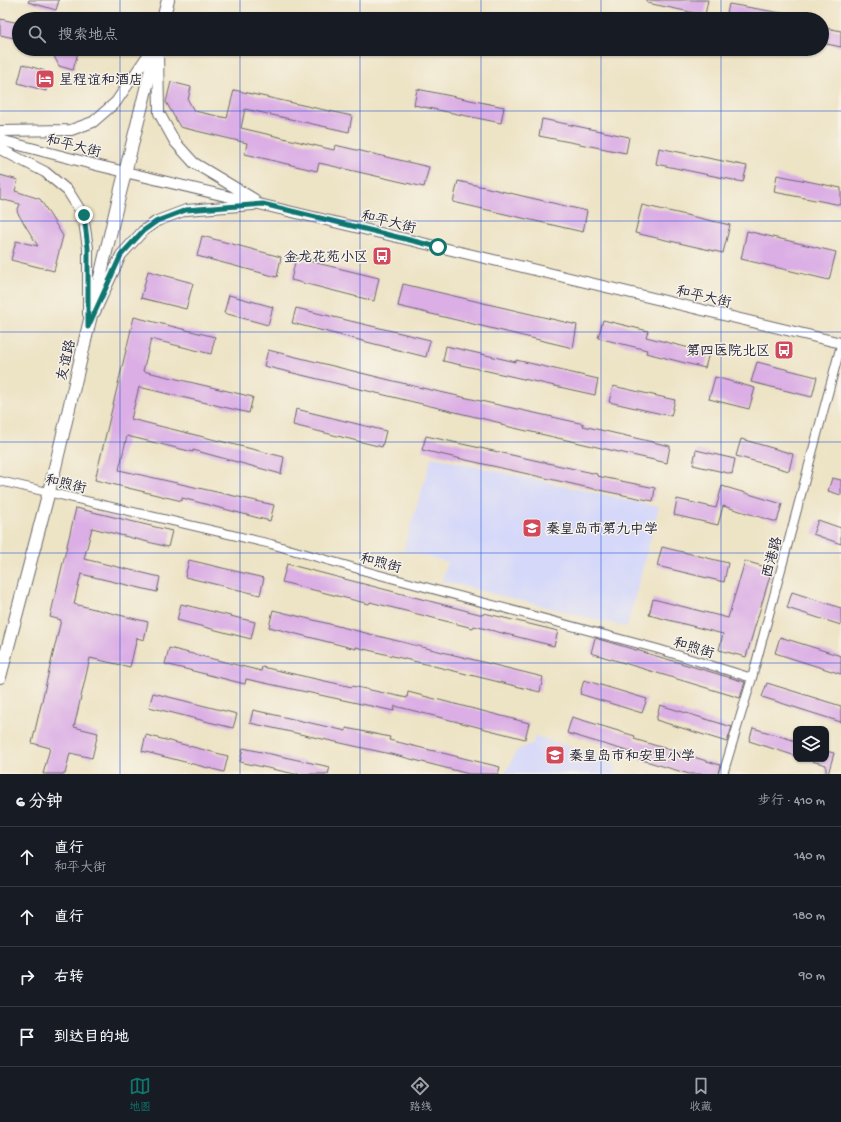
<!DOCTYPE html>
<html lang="zh">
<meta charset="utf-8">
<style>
body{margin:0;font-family:"Gochi Hand","LXGW WenKai TC",sans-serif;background:#20242c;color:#f1f3f6}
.controls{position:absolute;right:12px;bottom:12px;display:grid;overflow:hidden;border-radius:8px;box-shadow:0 1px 3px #0004}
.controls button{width:36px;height:36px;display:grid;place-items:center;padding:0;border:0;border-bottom:1px solid #363941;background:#171b24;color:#f1f3f6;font:20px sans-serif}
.stop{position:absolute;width:12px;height:12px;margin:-9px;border:3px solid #0f766e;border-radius:50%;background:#fff}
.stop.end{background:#0f766e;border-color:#fff;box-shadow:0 1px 4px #0008}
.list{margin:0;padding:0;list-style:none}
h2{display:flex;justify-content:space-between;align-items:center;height:52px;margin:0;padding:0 16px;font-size:17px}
h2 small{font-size:13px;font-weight:400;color:#9ea1a6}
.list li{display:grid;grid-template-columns:26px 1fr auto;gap:12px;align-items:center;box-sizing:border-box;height:60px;padding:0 16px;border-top:1px solid #363941}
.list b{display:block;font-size:15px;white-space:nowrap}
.list p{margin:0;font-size:13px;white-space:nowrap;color:#9ea1a6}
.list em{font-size:13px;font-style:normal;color:#9ea1a6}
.icon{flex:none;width:22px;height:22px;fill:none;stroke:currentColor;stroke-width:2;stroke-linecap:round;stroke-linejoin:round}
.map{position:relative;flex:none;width:841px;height:774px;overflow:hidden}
.search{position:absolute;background:#171b24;box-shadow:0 1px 3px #0004;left:12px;right:12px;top:12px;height:44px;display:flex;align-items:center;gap:10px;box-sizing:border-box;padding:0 14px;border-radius:22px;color:#9ea1a6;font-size:15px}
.sheet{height:292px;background:#171b24}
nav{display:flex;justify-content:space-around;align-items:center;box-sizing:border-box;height:56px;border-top:1px solid #363941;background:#171b24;font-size:11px;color:#9ea1a6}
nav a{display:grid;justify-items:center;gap:2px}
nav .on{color:#0f766e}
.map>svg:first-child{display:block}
</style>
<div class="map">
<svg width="841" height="774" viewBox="0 0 841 774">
<rect width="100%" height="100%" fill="#f7f3e8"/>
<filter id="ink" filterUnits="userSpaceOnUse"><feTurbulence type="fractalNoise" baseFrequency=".025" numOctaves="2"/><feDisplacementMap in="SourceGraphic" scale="8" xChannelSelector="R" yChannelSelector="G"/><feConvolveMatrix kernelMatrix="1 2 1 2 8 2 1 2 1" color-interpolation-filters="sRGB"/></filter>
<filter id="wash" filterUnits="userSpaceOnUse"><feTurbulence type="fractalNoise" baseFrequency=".012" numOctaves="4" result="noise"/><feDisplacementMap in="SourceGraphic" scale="16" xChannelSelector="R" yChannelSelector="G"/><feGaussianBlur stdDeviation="0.9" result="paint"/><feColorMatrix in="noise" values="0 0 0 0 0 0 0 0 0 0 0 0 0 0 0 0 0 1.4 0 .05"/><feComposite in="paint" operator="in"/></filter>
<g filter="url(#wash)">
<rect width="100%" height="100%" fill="#ede3c5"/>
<!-- built -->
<path fill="#d5d8f9" d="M432,457L659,507L627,627L442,581L447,562L403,550Z
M535,736L611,760L615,766L616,774H505L516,751L533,743Z"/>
<g id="blocks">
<!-- building -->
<path fill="#dbafe5" d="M29,0H59L56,10L28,2Z
M647,0H708L705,15L647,3Z
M729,4L793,15V19H726Z
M0,19L19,23V39L0,35Z
M822,27L841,31V47L822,43Z
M56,49H79L73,70L59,66L54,56Z
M23,64L45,71L49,77L46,91L18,83Z
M171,82L191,87L188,100L194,111L227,118L234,90L352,116L349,132L245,109L241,128L334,150L335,145L429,167L424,187L319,163L317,171L245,154L247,143L180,127L166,102Z
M417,89L504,107L501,123L414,105Z
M542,119L629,137L626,153L539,136Z
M659,148L747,166L743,182L656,164Z
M0,175L18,180L15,191L40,199L63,236L54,271L11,260L16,241L38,246L17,212L20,204L0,199Z
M777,175L841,188V205L774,192Z
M458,181L587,211L583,232L453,202Z
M642,205L730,225L723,253L635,233Z
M747,231L836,252L829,280L741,259Z
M202,236L281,257L277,277L197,256Z
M296,258L379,278L374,301L291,280Z
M148,271L193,283L186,309L141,298Z
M403,284L577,325L573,348L398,306Z
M229,295L273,307L268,325L224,313Z
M296,308L430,340L426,357L292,323Z
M134,317L215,337L211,354L151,339L143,371L253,397L249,413L139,387L131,419L284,457L281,474L193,450V452L127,436L119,470L274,505L270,521L182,498V501L95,480Z
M603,320L648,331L646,337L709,353L705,368L646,353L647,350L598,338Z
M446,346L516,362V360L598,379L595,395L443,361Z
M268,350L422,388L584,424L583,426L670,446L667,463L501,425V423L264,366Z
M757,362L817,377L812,397L751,382Z
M715,377L755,388L749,409L709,399Z
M613,386L675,400L671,416L609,402Z
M296,409L386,431L382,447L293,425Z
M426,436L597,474V476L655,488L653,501L594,489L422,450Z
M741,439L793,454L789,471L736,456Z
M696,450L735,459L732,474L693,465Z
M832,478L841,480V495L828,491Z
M722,486L782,504L777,522L723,506L718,525L674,515L677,499L716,508Z
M76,508L172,531L168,547L92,528L84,559L160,577L157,592L81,574L74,604L148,622L144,640L137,638L130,667L90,658L74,727L98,733L92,758L70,753L65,774H43L50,748L32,743L61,620L50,617Z
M818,520L841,528V544L813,534Z
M662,547L728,563L724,582L657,566Z
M189,560L264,578L260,595L185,577Z
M745,561L772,569L746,657L719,650L723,634L649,615L653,599L728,618Z
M287,564L483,615L484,613L558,631L554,646L474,626L473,628L370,602L369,604L282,582Z
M792,592L841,608V625L787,608Z
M181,604L255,622L251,639L177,620Z
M273,610L543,677L540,692L356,647V649L269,627Z
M780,637L841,656V674L775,653Z
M595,638L745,682L740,698L591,653Z
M169,648L261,671L262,667L352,687V686L407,698L408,692L529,723L525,739L395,706L394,711L246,679L245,684L165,664Z
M584,680L647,699L642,713L580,694Z
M767,683L841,706V722L762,697Z
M153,693L237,714L233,728L149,707Z
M660,705L732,727L727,742L656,720Z
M253,710L346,731V728L390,737L389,740L500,767L498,774H469L395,755L250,723Z
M572,717L635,736L634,739L720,765L718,774H689L639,759L640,755L567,733Z
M753,728L796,741V756L749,741Z
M146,735L228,756L224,772L142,751Z
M243,748L330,767L328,774H295L240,762Z
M826,751L834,753L828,774H826V765L812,761V759H826Z"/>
</g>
</g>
<g filter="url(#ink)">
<use href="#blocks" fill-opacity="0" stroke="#69666b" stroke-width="1"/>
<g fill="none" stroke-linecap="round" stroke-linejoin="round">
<!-- minor casing -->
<g stroke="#69666b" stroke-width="10">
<path id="minor" d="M0,481L271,544L376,574L658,649L752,678
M723,774L752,678L841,345"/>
</g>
<!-- major casing -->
<g stroke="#69666b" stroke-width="12">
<path id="major" d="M158,51L159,113L175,142L194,163L254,199
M0,131L71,130L93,122L116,102L152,49
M0,140L100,166L841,343
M0,149L45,172L68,191L83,215L88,248V314
M95,312L121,255L143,231L157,221L186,210L253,205"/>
</g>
<!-- highway casing -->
<g stroke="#69666b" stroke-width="14">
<path id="highway" d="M163,19L168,0
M0,677L53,476L118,201L156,49"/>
</g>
<!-- minor -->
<use href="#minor" stroke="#fff" stroke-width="8"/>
<!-- major -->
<use href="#major" stroke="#fff" stroke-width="10"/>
<!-- highway -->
<use href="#highway" stroke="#fff" stroke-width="12"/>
</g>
</g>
<g fill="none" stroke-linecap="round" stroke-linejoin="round" filter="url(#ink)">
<!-- route -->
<path stroke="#0f766e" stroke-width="5" d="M84,215L88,248V327L121,255L143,231L157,221L186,210L263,204L438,247"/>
</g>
<!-- grid -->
<path fill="none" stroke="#1d4ed8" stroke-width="1" stroke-opacity="0.55" d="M120,0V19M240,0V19M360,0V19M481,0V19M601,0V19M721,0V19M120,49V774M240,49V774M360,49V774M481,49V774M601,49V774M721,49V774M0,111H841M0,221H841M0,332H841M0,442H841M0,553H841M0,663H841"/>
<!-- icons -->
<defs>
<g id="hotel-square" transform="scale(1)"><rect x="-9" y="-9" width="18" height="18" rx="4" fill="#d1495b" stroke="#f7f3e8"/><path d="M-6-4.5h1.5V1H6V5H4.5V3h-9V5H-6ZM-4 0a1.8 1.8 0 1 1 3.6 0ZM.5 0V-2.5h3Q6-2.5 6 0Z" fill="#fff"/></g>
<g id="bus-square" transform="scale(1)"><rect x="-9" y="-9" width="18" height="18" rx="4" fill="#d1495b" stroke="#f7f3e8"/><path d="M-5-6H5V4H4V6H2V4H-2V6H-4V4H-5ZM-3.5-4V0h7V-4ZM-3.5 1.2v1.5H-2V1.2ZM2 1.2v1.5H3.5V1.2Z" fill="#fff"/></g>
<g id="school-square" transform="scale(1)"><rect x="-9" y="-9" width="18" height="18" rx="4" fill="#d1495b" stroke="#f7f3e8"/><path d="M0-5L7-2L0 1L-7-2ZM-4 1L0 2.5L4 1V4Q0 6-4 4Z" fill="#fff"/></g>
</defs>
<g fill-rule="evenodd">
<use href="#hotel-square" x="45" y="79"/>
<use href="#bus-square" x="382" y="256"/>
<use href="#bus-square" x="784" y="350"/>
<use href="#school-square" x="532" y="528"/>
<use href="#school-square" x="555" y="755"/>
</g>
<g text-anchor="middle" stroke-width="3" stroke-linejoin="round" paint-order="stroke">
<!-- poi labels -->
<g font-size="14" fill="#22223b" stroke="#f7f3e8" text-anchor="start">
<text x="59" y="84">星程谊和酒店</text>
<text x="368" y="261" text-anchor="end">金龙花苑小区</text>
<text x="770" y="355" text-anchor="end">第四医院北区</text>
<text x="546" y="533">秦皇岛市第九中学</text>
<text x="569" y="760">秦皇岛市和安里小学</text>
</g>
<!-- street labels -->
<g font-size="14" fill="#22223b" stroke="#f7f3e8">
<text transform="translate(74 145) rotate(14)" y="5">和平大街</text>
<text transform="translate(389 221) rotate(14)" y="5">和平大街</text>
<text transform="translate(704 296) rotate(13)" y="5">和平大街</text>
<text transform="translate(65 360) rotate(-77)" y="5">友谊路</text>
<text transform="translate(66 483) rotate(13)" y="5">和煦街</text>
<text transform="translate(771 557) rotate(-75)" y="5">西港路</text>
<text transform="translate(381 562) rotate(15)" y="5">和煦街</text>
<text transform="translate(694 647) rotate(17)" y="5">和煦街</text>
</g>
</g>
</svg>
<div class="controls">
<button><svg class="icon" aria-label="layers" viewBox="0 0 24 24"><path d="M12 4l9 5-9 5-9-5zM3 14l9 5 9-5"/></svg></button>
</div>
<div class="stop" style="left:438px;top:247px"></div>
<div class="stop end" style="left:84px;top:215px"></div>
<div class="search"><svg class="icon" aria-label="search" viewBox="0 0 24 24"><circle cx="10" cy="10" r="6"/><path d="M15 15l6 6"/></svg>搜索地点</div>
</div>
<section class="sheet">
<h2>6 分钟<small>步行 · 410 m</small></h2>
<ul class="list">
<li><svg class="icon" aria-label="ahead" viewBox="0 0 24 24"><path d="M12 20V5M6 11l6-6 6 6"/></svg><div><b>直行</b><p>和平大街</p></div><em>140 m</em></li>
<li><svg class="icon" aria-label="ahead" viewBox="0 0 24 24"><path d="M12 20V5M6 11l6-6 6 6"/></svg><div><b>直行</b></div><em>180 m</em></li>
<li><svg class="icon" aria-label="right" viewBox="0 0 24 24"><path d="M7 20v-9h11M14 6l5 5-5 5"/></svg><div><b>右转</b></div><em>90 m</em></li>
<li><svg class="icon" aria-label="arrive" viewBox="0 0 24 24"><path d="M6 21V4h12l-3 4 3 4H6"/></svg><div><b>到达目的地</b></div></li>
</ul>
</section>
<nav>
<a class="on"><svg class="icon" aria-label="map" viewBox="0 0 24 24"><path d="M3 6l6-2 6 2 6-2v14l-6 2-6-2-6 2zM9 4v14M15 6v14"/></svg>地图</a>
<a><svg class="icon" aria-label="directions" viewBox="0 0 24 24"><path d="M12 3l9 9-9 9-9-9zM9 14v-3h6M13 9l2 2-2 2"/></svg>路线</a>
<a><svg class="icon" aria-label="saved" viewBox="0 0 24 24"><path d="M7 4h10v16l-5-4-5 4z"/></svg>收藏</a>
</nav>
